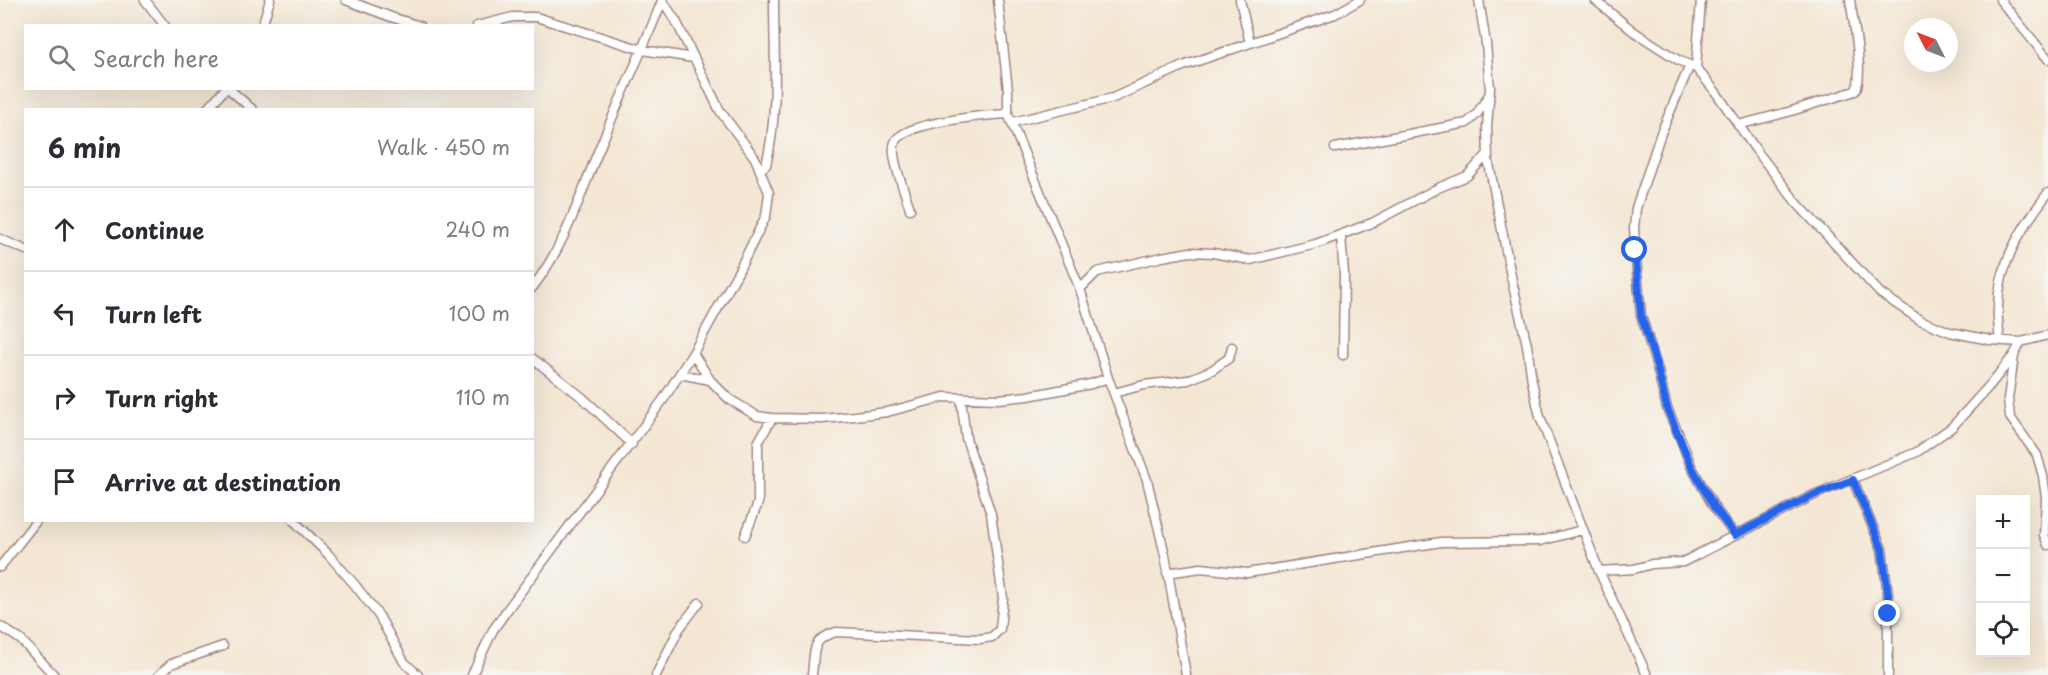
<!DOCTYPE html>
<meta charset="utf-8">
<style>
body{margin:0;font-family:"Playpen Sans",sans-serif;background:#f2f2f3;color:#2b2b33}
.controls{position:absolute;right:18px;bottom:18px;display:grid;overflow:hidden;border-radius:0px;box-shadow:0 6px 24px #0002}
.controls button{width:54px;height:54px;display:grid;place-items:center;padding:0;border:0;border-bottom:2px solid #e1e1e2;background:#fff;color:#2b2b33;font:30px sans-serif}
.compass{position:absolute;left:1904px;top:18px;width:54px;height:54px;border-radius:50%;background:#fff;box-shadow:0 6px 24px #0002;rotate:312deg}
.stop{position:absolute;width:18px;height:18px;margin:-14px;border:4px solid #2563eb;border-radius:50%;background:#fff}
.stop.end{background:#2563eb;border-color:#fff;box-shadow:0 2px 6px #0008}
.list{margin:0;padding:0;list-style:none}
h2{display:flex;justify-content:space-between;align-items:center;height:78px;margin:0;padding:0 24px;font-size:26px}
h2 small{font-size:20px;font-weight:400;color:#7c7c81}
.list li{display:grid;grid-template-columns:39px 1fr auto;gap:18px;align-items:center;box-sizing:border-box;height:84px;padding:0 24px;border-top:2px solid #e1e1e2}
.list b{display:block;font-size:22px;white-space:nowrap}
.list em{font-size:20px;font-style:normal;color:#7c7c81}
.icon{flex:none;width:33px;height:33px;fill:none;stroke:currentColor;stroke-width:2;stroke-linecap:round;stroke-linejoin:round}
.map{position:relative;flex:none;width:2048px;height:675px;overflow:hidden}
.search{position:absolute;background:#fff;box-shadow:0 6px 24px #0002;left:24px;top:24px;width:510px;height:66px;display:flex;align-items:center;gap:15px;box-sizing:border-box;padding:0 21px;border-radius:0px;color:#7c7c81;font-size:22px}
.panel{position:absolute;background:#fff;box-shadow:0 6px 24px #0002;left:24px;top:108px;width:510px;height:414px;border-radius:0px}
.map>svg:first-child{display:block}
</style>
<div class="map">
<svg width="2048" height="675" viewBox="0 0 2048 675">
<rect width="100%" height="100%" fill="#f6f6f2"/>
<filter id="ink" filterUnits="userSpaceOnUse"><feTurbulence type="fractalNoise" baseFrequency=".0167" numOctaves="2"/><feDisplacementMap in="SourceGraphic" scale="12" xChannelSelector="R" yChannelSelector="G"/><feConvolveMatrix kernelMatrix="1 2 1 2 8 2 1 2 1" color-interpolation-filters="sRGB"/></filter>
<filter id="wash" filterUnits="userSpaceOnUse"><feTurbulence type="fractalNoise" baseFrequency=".008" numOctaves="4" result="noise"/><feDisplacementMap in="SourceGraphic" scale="24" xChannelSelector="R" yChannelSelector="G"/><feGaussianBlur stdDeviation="1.35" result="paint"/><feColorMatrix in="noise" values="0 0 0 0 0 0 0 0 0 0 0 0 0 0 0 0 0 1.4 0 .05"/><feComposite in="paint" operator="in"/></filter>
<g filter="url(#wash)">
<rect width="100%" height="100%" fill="#f4e7d4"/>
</g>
<g filter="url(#ink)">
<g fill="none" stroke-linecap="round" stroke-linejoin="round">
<!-- street casing -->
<g stroke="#9f8380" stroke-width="11">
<path id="street" d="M145,0L165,26
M346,0L391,17L420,26
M998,0L1008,90V114L1080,289L1108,378L1147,480L1165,555L1186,675
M1240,0L1250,43
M1479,0L1486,44L1490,88L1487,127L1488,159L1512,281L1527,345L1532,381L1540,417L1599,571L1647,675
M1595,0L1633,31L1678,60L1696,68L1715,91L1756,150L1796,202L1880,293L1920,320L1950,332L1990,340L2021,342L2048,335
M2000,0L2048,59
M262,26L270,0
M477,26L513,17H536L643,50L693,58
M1690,65L1661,133L1636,208L1634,228L1637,271L1641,315L1657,367L1667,408L1682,442L1691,466L1714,507L1735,535
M1696,68L1701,0
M228,88L253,110
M206,110L226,88
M1013,122L1113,98L1183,66L1335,14L1360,0
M1738,125L1788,112L1855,91C1865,77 1853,19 1850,0
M1335,148L1467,123L1477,114L1489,95
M760,170L766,165C779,115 774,52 774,0
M910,209C906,194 889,156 895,142C902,122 988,115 1008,114
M1341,236L1344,274L1343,355
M0,239L26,250
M532,288C567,244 581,191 603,140C622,93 644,47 662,1
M1080,289L1097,272L1162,257L1190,252L1213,253L1250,260L1316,244L1372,223L1438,188L1467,176L1488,154
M2000,341C1999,330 1997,319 1998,308C1998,264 2022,227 2048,193
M693,353L710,380L729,399L757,416L772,418L822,419L855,416L887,412L944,397L999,399L1028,396L1091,384L1108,378
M2014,356L2008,399L2010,417L2037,455L2043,476L2046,498L2044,535L2048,545
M532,358L583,398L632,444
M680,374L710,380
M1114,393L1144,385L1188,380L1212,370L1229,358L1232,347
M1853,480L1882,549L1888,594V675
M293,520L328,554L355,585L379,616L404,662L418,675
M745,536L758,503V443L772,418
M0,567L37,520
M1599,571L1634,569L1652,564L1683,562L1816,494L1917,452L1952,427L1990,385L2014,355L2021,342
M1167,573L1201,568L1247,573L1441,542L1540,541L1582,530
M0,626L21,640L54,675
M159,675L171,664L223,646
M472,675L493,630L507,610L663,400L693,353L738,272L766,216L769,193L755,158L720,111L676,21L662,0
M656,675L679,629L699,603
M812,675C815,652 810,639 836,632L980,639L992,637L1000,629L1003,598L991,514L966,438L961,399"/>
</g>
<!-- street -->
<use href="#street" stroke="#fff" stroke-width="8"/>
</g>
</g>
<g fill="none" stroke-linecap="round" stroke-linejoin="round" filter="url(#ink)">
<!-- route -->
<path stroke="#2563eb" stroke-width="8" d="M1635,250L1641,315L1657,367L1667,408L1691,466L1714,507L1735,535L1816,494L1853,480L1882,549L1888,594V614"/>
</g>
</svg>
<div class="controls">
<button>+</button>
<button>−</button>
<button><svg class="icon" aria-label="locate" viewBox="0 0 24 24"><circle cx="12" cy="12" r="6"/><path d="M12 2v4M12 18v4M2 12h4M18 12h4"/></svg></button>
</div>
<svg class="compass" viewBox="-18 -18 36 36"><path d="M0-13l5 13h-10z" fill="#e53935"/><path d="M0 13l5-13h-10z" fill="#7c7c81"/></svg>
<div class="stop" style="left:1635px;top:250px"></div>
<div class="stop end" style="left:1888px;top:614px"></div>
<div class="search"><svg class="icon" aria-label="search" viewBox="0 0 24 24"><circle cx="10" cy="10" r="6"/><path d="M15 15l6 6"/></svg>Search here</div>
<section class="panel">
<h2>6 min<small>Walk · 450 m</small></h2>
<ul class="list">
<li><svg class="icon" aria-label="ahead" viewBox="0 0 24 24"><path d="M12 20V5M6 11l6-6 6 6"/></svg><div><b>Continue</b></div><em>240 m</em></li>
<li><svg class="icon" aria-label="left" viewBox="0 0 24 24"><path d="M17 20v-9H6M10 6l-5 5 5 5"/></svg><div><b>Turn left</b></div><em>100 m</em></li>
<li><svg class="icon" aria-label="right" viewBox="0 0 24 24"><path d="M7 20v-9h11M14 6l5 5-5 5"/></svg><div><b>Turn right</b></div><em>110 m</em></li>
<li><svg class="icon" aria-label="arrive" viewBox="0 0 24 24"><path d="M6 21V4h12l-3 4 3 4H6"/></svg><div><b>Arrive at destination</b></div></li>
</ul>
</section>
</div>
